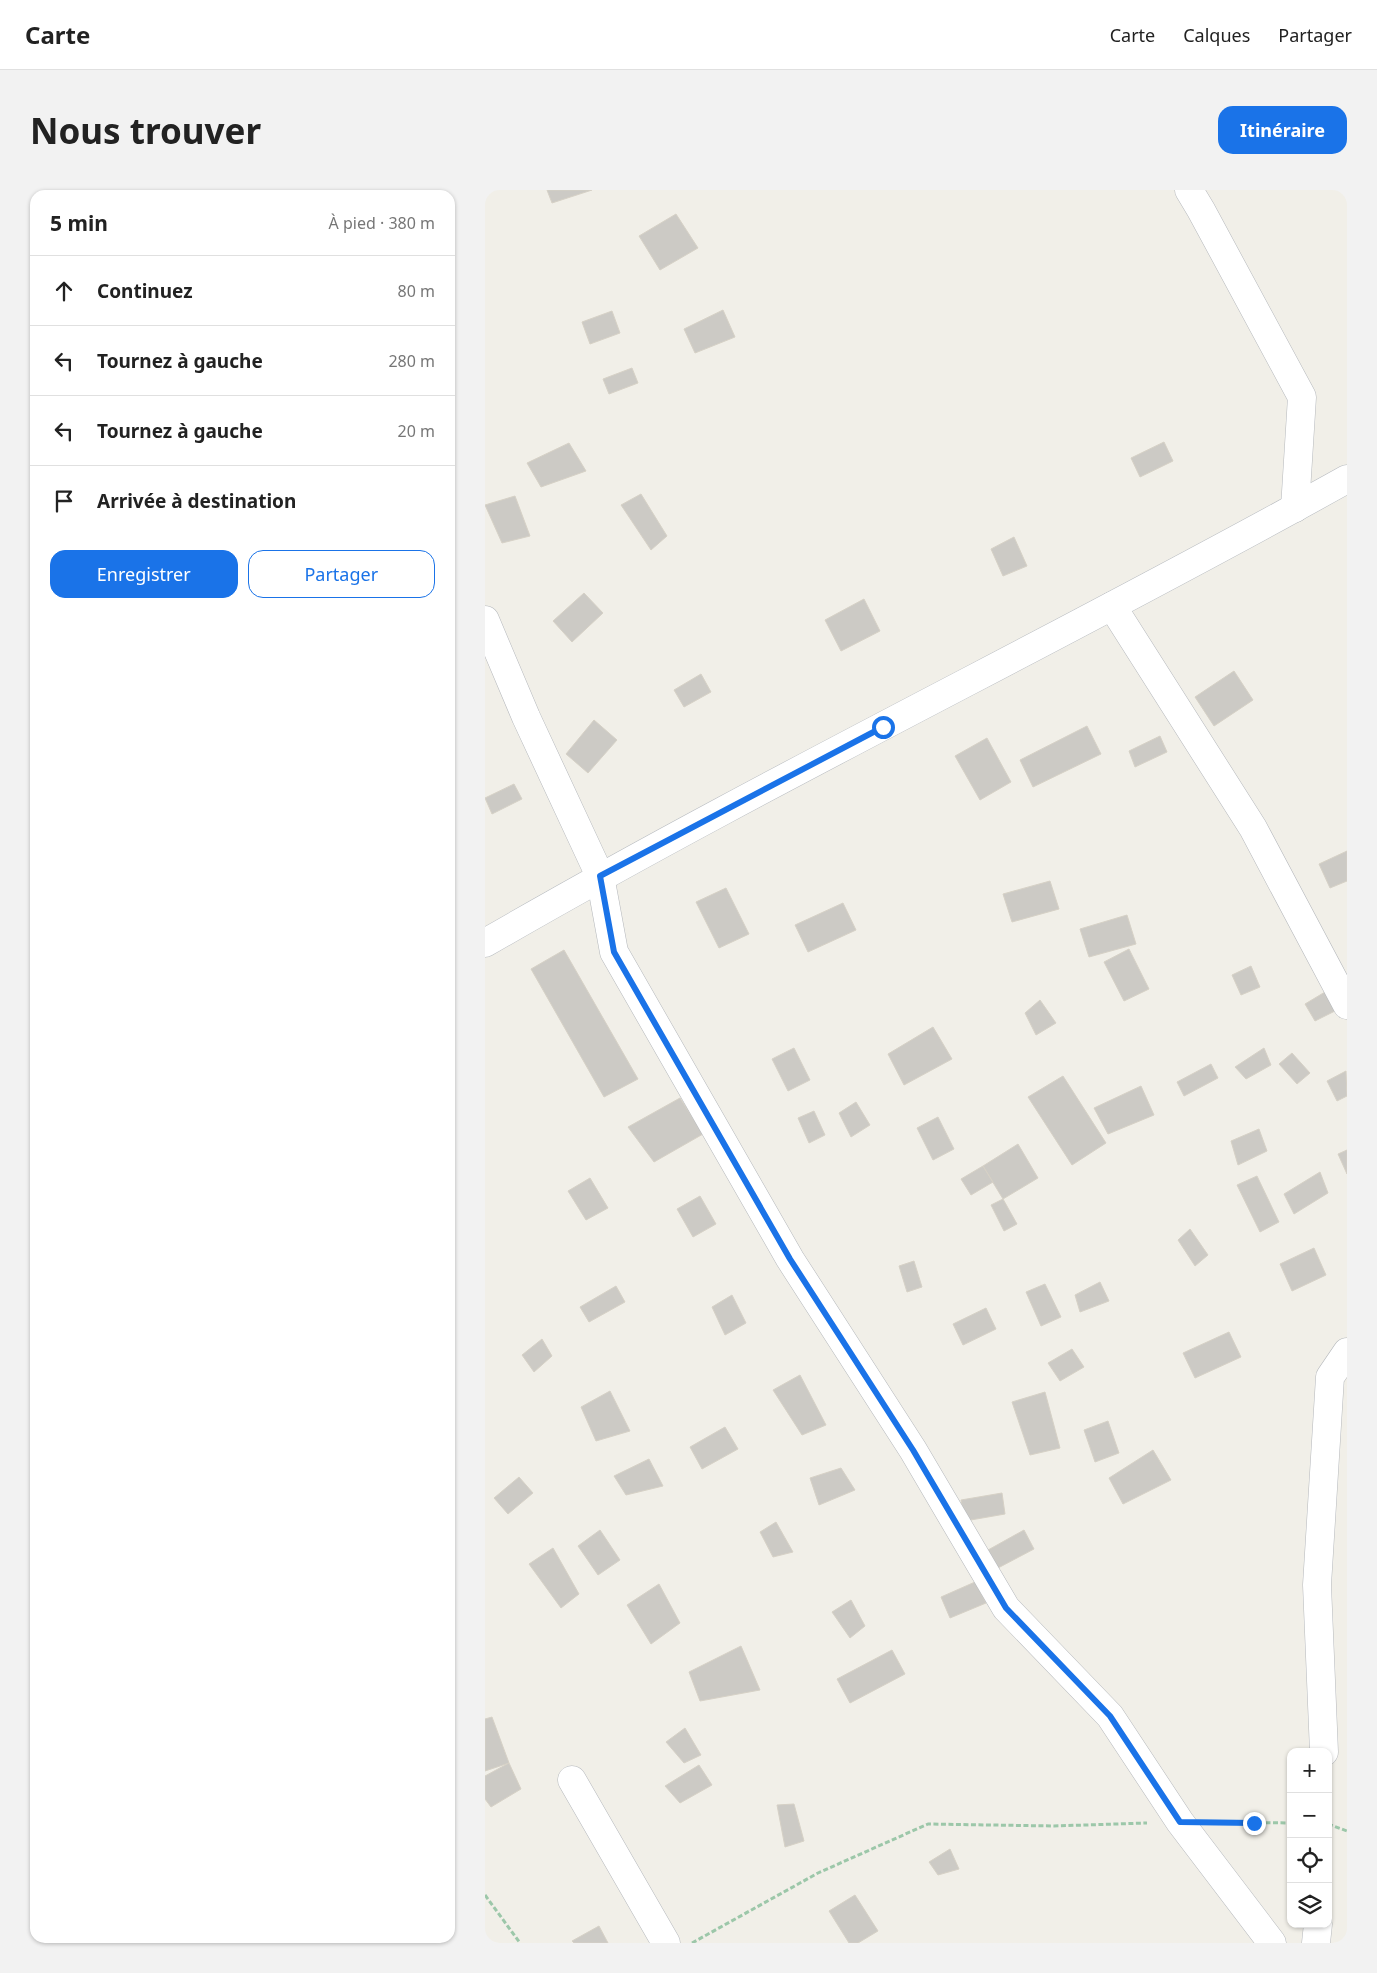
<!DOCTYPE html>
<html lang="fr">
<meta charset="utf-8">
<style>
body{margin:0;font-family:"Noto Sans",sans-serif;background:#f2f2f2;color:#222}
.controls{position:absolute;right:15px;bottom:15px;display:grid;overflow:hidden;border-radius:10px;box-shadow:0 1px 4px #0004}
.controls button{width:45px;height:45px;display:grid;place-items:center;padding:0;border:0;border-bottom:1px solid #e0e0e0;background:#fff;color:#222;font:25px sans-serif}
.stop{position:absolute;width:15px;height:15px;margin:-11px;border:4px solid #1a73e8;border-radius:50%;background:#fff}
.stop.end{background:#1a73e8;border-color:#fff;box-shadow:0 1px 5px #0008}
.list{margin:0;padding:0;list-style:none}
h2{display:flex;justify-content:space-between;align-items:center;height:65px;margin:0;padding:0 20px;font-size:21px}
h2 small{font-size:16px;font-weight:400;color:#767676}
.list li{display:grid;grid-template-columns:32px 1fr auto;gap:15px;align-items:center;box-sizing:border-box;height:70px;padding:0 20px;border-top:1px solid #e0e0e0}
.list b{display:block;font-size:19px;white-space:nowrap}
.list em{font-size:16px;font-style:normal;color:#767676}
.actions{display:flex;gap:10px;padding:15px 20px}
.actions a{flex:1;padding:11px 0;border:1px solid #1a73e8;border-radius:15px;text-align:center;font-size:18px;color:#1a73e8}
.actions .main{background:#1a73e8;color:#fff}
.icon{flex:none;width:28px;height:28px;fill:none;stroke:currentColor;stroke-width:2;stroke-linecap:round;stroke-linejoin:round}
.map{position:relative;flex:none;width:862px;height:1753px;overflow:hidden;border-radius:15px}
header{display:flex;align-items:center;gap:30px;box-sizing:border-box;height:70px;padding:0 25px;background:#fff;border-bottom:1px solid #e0e0e0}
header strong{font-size:24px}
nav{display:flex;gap:28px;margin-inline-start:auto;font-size:18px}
.intro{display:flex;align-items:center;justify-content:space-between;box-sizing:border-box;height:120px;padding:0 30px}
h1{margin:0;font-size:35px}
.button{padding:12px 22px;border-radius:15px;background:#1a73e8;color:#fff;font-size:18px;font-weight:700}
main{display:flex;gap:30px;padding:0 30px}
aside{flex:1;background:#fff;border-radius:15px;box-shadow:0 1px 4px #0004}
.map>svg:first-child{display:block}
</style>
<header>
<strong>Carte</strong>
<nav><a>Carte</a><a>Calques</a><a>Partager</a></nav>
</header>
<div class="intro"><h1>Nous trouver</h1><a class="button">Itinéraire</a></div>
<main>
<aside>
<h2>5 min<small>À pied · 380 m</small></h2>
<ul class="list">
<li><svg class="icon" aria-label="ahead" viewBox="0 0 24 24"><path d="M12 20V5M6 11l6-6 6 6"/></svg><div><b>Continuez</b></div><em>80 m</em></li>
<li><svg class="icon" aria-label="left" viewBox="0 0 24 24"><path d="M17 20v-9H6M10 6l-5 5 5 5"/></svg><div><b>Tournez à gauche</b></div><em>280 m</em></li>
<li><svg class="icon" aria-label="left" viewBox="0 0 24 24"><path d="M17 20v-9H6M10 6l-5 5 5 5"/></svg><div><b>Tournez à gauche</b></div><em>20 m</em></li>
<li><svg class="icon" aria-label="arrive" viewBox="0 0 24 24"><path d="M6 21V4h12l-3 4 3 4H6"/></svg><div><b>Arrivée à destination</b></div></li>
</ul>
<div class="actions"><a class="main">Enregistrer</a><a>Partager</a></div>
</aside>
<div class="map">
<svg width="862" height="1753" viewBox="0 0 862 1753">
<rect width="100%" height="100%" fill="#f1efe8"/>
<!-- building -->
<path fill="#cccac5" stroke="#d6d1c6" d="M62,0H107L67,13Z
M191,24L213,58L175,80L154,46Z
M238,120L250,147L210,163L199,139Z
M127,121L135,143L105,154L97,132Z
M147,178L153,193L124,204L118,189Z
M679,252L688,271L655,287L646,268Z
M84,253L101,281L56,297L42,273Z
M156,304L182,346L166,360L136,315Z
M30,306L45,346L17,353L0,315Z
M529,347L542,376L518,386L506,359Z
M99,403L118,423L87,452L68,431Z
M379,409L395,441L356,461L340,430Z
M749,481L768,510L729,536L710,507Z
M216,484L226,502L199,517L189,500Z
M109,530L132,550L103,583L81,564Z
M602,536L616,564L548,597L535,570Z
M675,546L682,562L650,577L644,561Z
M502,548L526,592L495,610L470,566Z
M29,594L37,609L7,624L0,608Z
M862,661V691L845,698L834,674Z
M565,691L574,719L527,732L518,704Z
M241,698L264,744L234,758L211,712Z
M358,713L371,740L323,762L310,735Z
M642,725L651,754L604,767L595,739Z
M644,759L664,799L639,811L619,772Z
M79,760L153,889L119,907L46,779Z
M766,776L775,797L756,805L747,785Z
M840,802L850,821L830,831L820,814Z
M555,810L571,833L551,845L540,823Z
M448,837L467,869L419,895L403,864Z
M309,858L325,890L303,901L287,869Z
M779,858L786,875L761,889L750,877Z
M807,863L825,883L812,894L794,874Z
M726,874L733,888L699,906L692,892Z
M861,881L862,906L852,911L842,891Z
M578,886L621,953L587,975L543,907Z
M656,896L669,925L623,944L609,918Z
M195,908L218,944L169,972L143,937Z
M371,912L385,935L366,947L354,923Z
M329,921L340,945L324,953L313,928Z
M453,927L469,959L448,970L432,938Z
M774,939L782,961L753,975L746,951Z
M533,954L553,988L518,1009L498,976Z
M862,960V984L853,964Z
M498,976L508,992L486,1005L476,989Z
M835,982L843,1003L809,1024L799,1004Z
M772,986L794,1032L775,1042L752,995Z
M105,988L123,1018L101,1030L83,1001Z
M215,1006L231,1034L208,1047L192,1019Z
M518,1009L532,1034L519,1041L506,1015Z
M705,1039L723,1065L710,1076L693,1050Z
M829,1058L841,1085L807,1101L795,1074Z
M429,1071L437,1097L422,1102L414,1076Z
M615,1092L624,1111L595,1122L590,1105Z
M560,1094L576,1127L556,1136L541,1102Z
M131,1096L140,1112L104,1132L95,1117Z
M247,1105L261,1133L240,1145L227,1117Z
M501,1118L511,1139L478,1155L468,1134Z
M744,1142L756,1167L710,1188L698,1163Z
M57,1149L67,1166L49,1182L37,1165Z
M587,1159L599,1177L575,1191L563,1173Z
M315,1185L341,1235L317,1245L288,1200Z
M125,1201L145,1241L111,1251L96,1217Z
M560,1202L575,1258L545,1265L527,1212Z
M623,1231L634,1263L610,1272L599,1240Z
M240,1237L253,1259L217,1279L205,1257Z
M668,1260L686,1290L638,1314L624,1288Z
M164,1269L178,1296L141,1305L129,1286Z
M356,1278L370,1300L334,1315L325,1288Z
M34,1287L48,1303L23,1324L9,1308Z
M517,1303L520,1324L480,1331L476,1310Z
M291,1332L308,1362L288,1367L275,1342Z
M115,1340L135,1370L113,1385L93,1356Z
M539,1340L549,1359L513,1378L503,1360Z
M68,1358L94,1404L76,1418L44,1374Z
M490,1392L501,1413L465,1428L456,1407Z
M174,1394L195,1433L166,1454L142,1415Z
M366,1410L380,1436L365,1448L347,1422Z
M256,1456L275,1500L215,1511L204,1482Z
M407,1460L420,1484L365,1513L352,1489Z
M7,1527L24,1573L0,1581V1529Z
M200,1538L216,1565L199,1573L181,1552Z
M24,1573L36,1599L6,1617L0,1609V1586Z
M214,1575L227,1595L195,1613L180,1596Z
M309,1614L319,1651L300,1657L292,1615Z
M465,1659L474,1679L453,1685L444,1672Z
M370,1705L393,1741L373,1753H364L344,1721Z
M114,1736L123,1753H89L87,1751Z"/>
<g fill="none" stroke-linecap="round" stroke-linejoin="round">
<!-- minor casing -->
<g stroke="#b5b8bc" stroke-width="29">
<path id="minor" d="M704,0L716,20L817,207L810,318
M627,416L768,638L862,815
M0,430L41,527L115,686L129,762L305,1069L428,1260L521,1418L625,1526L695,1632L787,1753
M839,1562L832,1395L845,1187L862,1162
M87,1590L181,1753
M831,1753L833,1734"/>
</g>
<!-- secondary casing -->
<g stroke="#b6babf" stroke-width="29">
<path id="secondary" d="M0,753C283,589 577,448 862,289"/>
</g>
<!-- path -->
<path stroke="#9cc7a9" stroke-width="3" stroke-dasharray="5 2.5" stroke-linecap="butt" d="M728,1632L806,1633
M843,1634L862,1641
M0,1705L35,1753
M207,1753L333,1683L443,1634L569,1636L662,1633"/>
<!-- minor -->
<use href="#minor" stroke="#fff" stroke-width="28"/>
<!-- secondary -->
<use href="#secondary" stroke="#fff" stroke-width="28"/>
</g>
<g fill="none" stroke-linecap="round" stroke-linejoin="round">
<!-- route -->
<path stroke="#1a73e8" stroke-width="6" d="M398,537L115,686L129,762L305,1069L428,1260L521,1418L625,1526L695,1632L769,1633"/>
</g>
</svg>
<div class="controls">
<button>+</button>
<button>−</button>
<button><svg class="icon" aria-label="locate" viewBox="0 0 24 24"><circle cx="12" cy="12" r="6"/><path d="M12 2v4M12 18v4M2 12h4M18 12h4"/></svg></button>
<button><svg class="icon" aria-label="layers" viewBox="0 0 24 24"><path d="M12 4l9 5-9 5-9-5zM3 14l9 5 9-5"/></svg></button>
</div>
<div class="stop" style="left:398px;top:537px"></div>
<div class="stop end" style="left:769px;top:1633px"></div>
</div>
</main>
